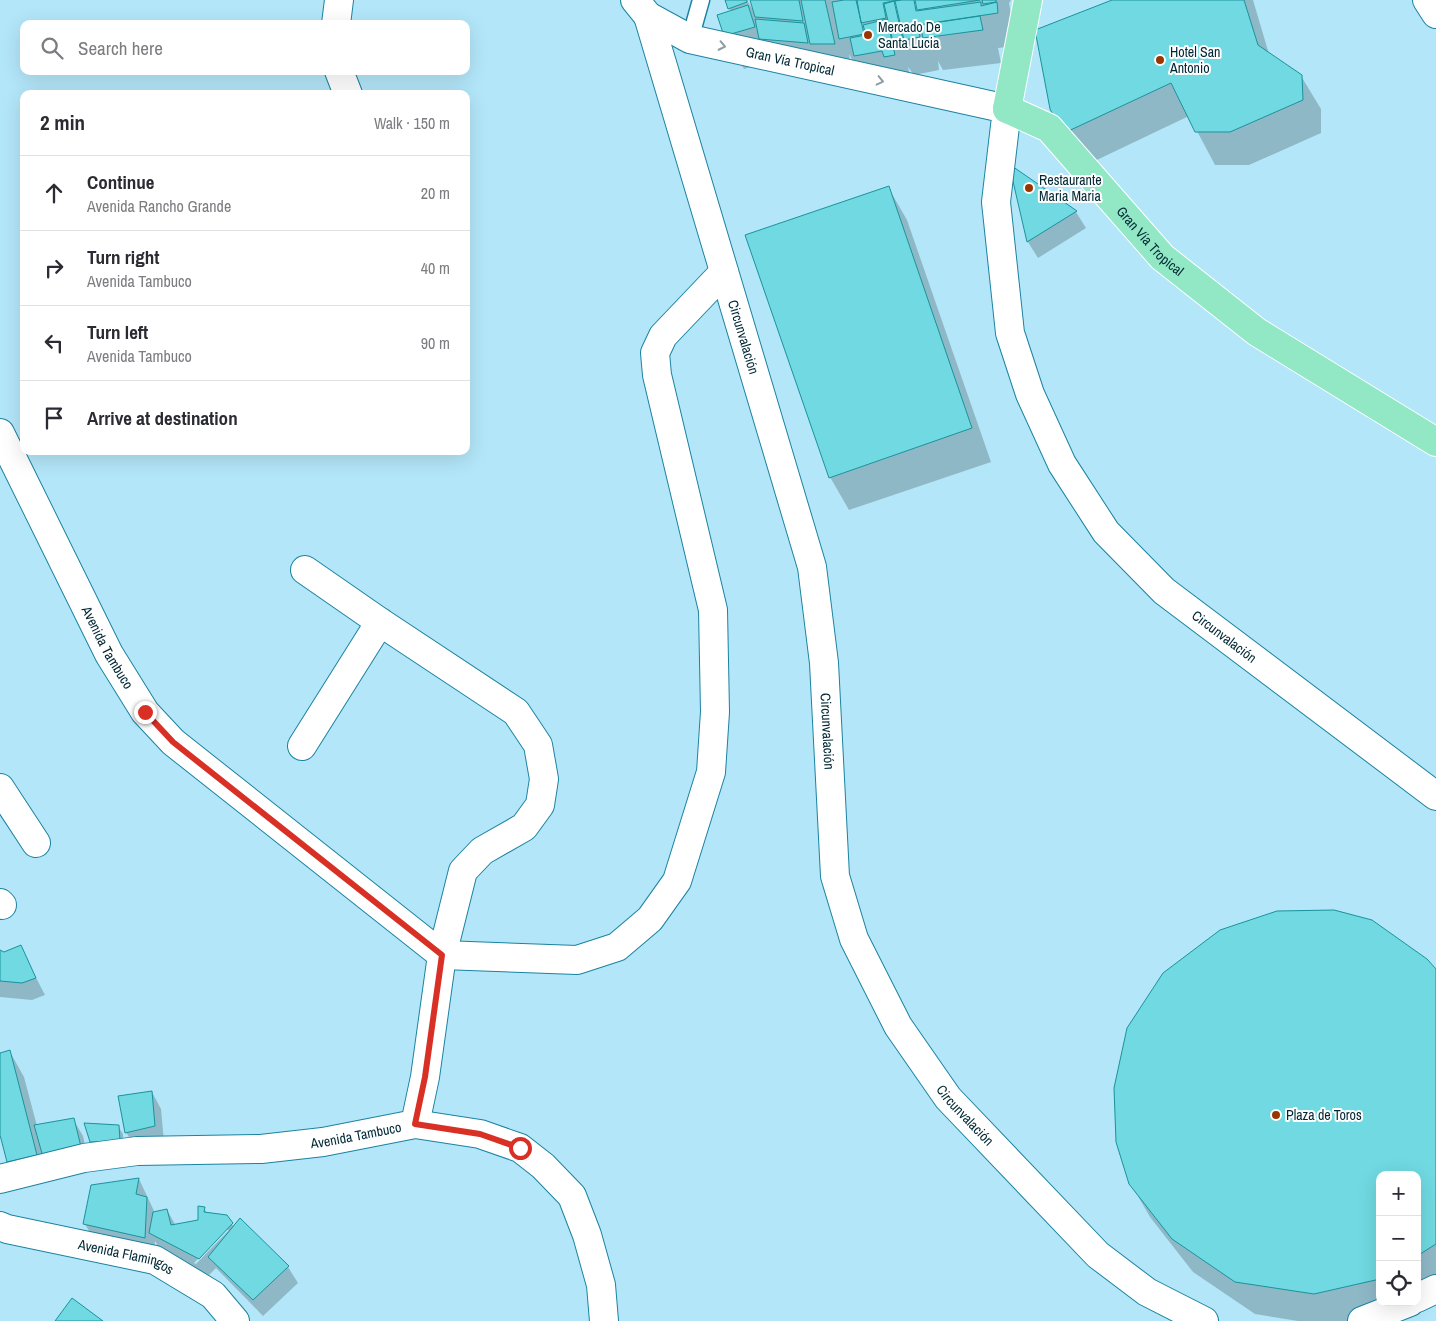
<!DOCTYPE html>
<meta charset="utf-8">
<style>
body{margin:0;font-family:"Archivo Narrow",sans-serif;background:#f2f2f3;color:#2b2b33}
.controls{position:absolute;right:15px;bottom:15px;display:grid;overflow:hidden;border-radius:10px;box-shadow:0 5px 20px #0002}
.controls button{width:45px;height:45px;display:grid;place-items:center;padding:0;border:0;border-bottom:1px solid #e1e1e2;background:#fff;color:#2b2b33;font:25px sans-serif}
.stop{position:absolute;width:15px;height:15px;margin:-11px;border:4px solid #d93025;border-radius:50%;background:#fff}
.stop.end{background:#d93025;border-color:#fff;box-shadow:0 1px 5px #0008}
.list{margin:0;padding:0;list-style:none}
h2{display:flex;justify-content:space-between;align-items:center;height:65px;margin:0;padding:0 20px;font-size:21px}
h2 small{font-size:16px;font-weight:400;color:#7c7c81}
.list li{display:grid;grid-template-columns:32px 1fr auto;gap:15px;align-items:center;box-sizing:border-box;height:75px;padding:0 20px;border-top:1px solid #e1e1e2}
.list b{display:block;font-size:19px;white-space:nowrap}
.list p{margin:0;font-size:16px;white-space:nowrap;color:#7c7c81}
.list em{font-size:16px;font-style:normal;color:#7c7c81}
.icon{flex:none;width:28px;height:28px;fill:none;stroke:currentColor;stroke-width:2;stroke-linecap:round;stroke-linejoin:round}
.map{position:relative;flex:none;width:1436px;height:1321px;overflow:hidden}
.search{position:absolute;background:#fff;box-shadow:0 5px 20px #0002;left:20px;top:20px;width:450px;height:55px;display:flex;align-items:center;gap:12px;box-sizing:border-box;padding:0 18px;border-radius:10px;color:#7c7c81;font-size:19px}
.panel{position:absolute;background:#fff;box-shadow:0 5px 20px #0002;left:20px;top:90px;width:450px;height:365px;border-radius:10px}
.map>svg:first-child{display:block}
</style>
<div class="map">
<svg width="1436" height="1321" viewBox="0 0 1436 1321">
<rect width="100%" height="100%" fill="#b3e6f9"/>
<!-- shadow -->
<path fill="#0003" fill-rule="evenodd" d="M726,0H747L754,12L751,0H914L918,17H920L916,0H1011L1009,3L1017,46L998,48L1001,63L943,70L938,61L939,70L914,75L908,67L913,88L859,72L849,54L853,77L773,60L744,69L725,36L731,12ZM894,1L899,9L895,10ZM938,35V37L921,39L920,37Z
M1116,0H1253L1269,54L1301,76L1321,109V133L1249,165H1215L1189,116L1082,167L1063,134Z
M1011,167L1076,212L1086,228L1038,258L1028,242Z
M888,187L907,220L991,462L849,510L830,477Z
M20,947L45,995L32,1000L0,997V951L4,953Z
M1436,971V1289L1417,1301V1175H1380V1302L1357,1321H1298L1255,1314L1193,1272L1150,1217L1131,1184Z
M10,1052L24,1077L37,1126L73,1119L83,1136L90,1168L22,1187L8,1162L0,1130V1055Z
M152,1092L161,1109L164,1142L136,1149L126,1132Z
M118,1126L123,1134L124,1149H96L91,1141Z
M139,1179L155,1213L167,1210L176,1226L199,1221L204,1208L207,1213L226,1216L234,1227L288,1267L298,1283L263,1316L216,1268L209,1275L160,1250L155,1241L154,1254L95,1241L85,1224ZM225,1230H229L196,1264L194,1263Z"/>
<!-- building -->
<path fill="#70d9e1" stroke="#1a939b" d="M725,0H747V2L728,9Z
M750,0H799L803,21L755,17Z
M801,0H825L835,44H810Z
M844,0H856L864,34L839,39L832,2Z
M857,0H898L883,3L886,18L861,23Z
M902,0H914L916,11L981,2V6L997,2L998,13L918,25L920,37L904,40L895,1Z
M915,0H980L917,10Z
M982,0H996V2L983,4Z
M1112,0H1244L1258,45L1302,75L1303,100L1230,132H1195L1171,83L1062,134L1050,109L1035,30Z
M894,1L903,40L893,42L884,4Z
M748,5L755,27L724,36L717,15Z
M980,16L983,30L923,38L920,25Z
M755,19L804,23L808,43L759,39Z
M887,19L895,55L884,57L882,51L854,56L850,38L866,35L863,25Z
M1009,164L1077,211L1027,242Z
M889,186L972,428L829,478L745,235Z
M1334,910L1372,920L1427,959L1436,969V1244L1417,1256V1175H1380V1279L1314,1294L1235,1282L1172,1239L1129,1184L1116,1142L1114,1088L1127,1028L1163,973L1220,930L1277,911Z
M21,945L36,978L22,983L0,981V950L4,952Z
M10,1050L37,1155L7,1162L0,1135V1053Z
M152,1091L155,1126L125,1133L118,1096Z
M74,1118L82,1151L43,1157L34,1125Z
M84,1123L119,1125L120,1141L90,1142Z
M139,1178L136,1194L147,1197L145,1238L83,1224L91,1185Z
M198,1206L205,1207L204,1212L227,1215L233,1223L199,1259L149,1233L153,1212L167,1209L171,1225L198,1220Z
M240,1218L289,1266L253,1300L208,1257Z
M72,1298L103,1321H55Z"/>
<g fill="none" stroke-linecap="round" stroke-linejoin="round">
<!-- lane casing -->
<g stroke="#1b83a0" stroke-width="19">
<path id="lane" d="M690,39L701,0"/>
</g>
<!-- street casing -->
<g stroke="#1b83a0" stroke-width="30">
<g id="street">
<path id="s1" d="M635,0L648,16L690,39L1007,109L996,202L1010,333L1030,394L1062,464L1106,532L1164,591L1436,796"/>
<path d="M1427,0L1436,14"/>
<path id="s2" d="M648,16L812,567L824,663L835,876L854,939L898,1026L948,1098L1098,1255L1147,1292L1204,1321"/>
<path d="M336,24L339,0"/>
<path d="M339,71L348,94"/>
<path id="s3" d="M0,433L109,654L145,712L173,742L442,955"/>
<path d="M305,570L380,622L516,712L538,745L544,779L540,805L524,827L482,851L463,871L442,955L425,1077L415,1124"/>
<path d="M302,746L380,622"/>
<path d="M0,788L36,843"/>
<path d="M0,903L2,905"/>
<path d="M442,955L577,960L617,947L650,919L677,881L711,772L715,712L713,610L657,375L655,353L663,336L724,272"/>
<path id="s4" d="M0,1226L7,1229L155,1260L213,1295L235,1321"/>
<path d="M1417,1298L1436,1289"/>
<path d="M1362,1321L1410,1302"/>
</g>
</g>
<!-- secondary casing -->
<g stroke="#1b83a0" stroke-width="30">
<g id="secondary">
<path id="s5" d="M0,1179L84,1158L137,1151L261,1149L323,1142L415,1124L480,1134L520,1148L543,1166L572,1196L587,1235L601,1285L604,1321"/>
</g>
</g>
<!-- primary casing -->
<g stroke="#fff" stroke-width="30">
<g id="primary">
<path id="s6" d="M1007,109L1049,128L1162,257L1257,332L1436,442"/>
<path d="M1007,109L1028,0"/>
</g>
</g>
<!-- lane -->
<use href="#lane" stroke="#fff" stroke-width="16"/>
<!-- street -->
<use href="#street" stroke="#fff" stroke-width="28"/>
<!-- secondary -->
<use href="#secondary" stroke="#fff" stroke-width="28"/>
<!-- primary -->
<use href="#primary" stroke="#92e8c5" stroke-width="28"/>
</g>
<!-- one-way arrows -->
<defs><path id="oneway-chevron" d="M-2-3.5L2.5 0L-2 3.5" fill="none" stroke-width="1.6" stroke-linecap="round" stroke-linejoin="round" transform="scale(1.25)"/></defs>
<g stroke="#8c9ea4">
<use href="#oneway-chevron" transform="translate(722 46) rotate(12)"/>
<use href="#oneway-chevron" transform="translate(880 81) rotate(13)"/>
</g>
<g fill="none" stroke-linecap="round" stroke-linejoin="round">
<!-- route -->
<path stroke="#d93025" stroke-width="6" d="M145,712L173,742L442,955L425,1077L415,1124L480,1134L520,1148"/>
</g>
<!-- markers -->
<g fill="#993600" stroke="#fefefe" stroke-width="2">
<circle cx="868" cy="35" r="5"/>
<circle cx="1160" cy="60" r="5"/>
<circle cx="1029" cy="188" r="5"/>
<circle cx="1276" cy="1115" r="5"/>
</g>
<g text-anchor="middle" stroke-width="4" stroke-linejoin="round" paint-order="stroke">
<!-- poi labels -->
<g font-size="14" fill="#002834" stroke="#fefefe" text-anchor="start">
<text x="878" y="32">Mercado De<tspan x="878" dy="16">Santa Lucia</tspan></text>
<text x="1170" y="57">Hotel San<tspan x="1170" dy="16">Antonio</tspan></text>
<text x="1039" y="185">Restaurante<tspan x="1039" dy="16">Maria Maria</tspan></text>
<text x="1286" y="1120">Plaza de Toros</text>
</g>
<!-- street labels -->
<g font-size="14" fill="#002834" stroke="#fefefe">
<text dy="5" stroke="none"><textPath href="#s1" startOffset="171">Gran Vía Tropical</textPath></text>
<text dy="5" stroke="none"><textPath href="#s6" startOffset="198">Gran Vía Tropical</textPath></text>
<text dy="5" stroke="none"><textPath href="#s2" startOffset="335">Circunvalación</textPath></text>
<text dy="5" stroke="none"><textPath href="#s1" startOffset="999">Circunvalación</textPath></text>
<text dy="5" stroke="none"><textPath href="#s3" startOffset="240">Avenida Tambuco</textPath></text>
<text dy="5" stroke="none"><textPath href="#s2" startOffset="740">Circunvalación</textPath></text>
<text dy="5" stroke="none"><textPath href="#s2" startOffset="1160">Circunvalación</textPath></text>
<text dy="5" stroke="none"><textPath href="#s5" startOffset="360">Avenida Tambuco</textPath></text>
<text dy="5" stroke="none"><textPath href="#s4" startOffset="130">Avenida Flamingos</textPath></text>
</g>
</g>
</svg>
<div class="controls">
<button>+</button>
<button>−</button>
<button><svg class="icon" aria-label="locate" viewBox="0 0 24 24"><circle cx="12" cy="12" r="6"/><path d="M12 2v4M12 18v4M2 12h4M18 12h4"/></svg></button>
</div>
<div class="stop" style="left:520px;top:1148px"></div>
<div class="stop end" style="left:145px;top:712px"></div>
<div class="search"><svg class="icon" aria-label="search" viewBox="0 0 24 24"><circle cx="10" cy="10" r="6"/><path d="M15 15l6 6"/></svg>Search here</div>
<section class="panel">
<h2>2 min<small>Walk · 150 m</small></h2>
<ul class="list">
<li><svg class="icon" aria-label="ahead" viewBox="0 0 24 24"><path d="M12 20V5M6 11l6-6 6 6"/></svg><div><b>Continue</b><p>Avenida Rancho Grande</p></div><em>20 m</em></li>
<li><svg class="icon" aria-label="right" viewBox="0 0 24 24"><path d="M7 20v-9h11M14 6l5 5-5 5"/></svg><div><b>Turn right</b><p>Avenida Tambuco</p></div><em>40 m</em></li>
<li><svg class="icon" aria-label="left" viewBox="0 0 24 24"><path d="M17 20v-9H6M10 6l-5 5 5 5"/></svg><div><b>Turn left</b><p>Avenida Tambuco</p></div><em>90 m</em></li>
<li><svg class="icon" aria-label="arrive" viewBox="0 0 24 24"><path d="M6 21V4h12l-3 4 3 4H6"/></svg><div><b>Arrive at destination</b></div></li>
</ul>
</section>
</div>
